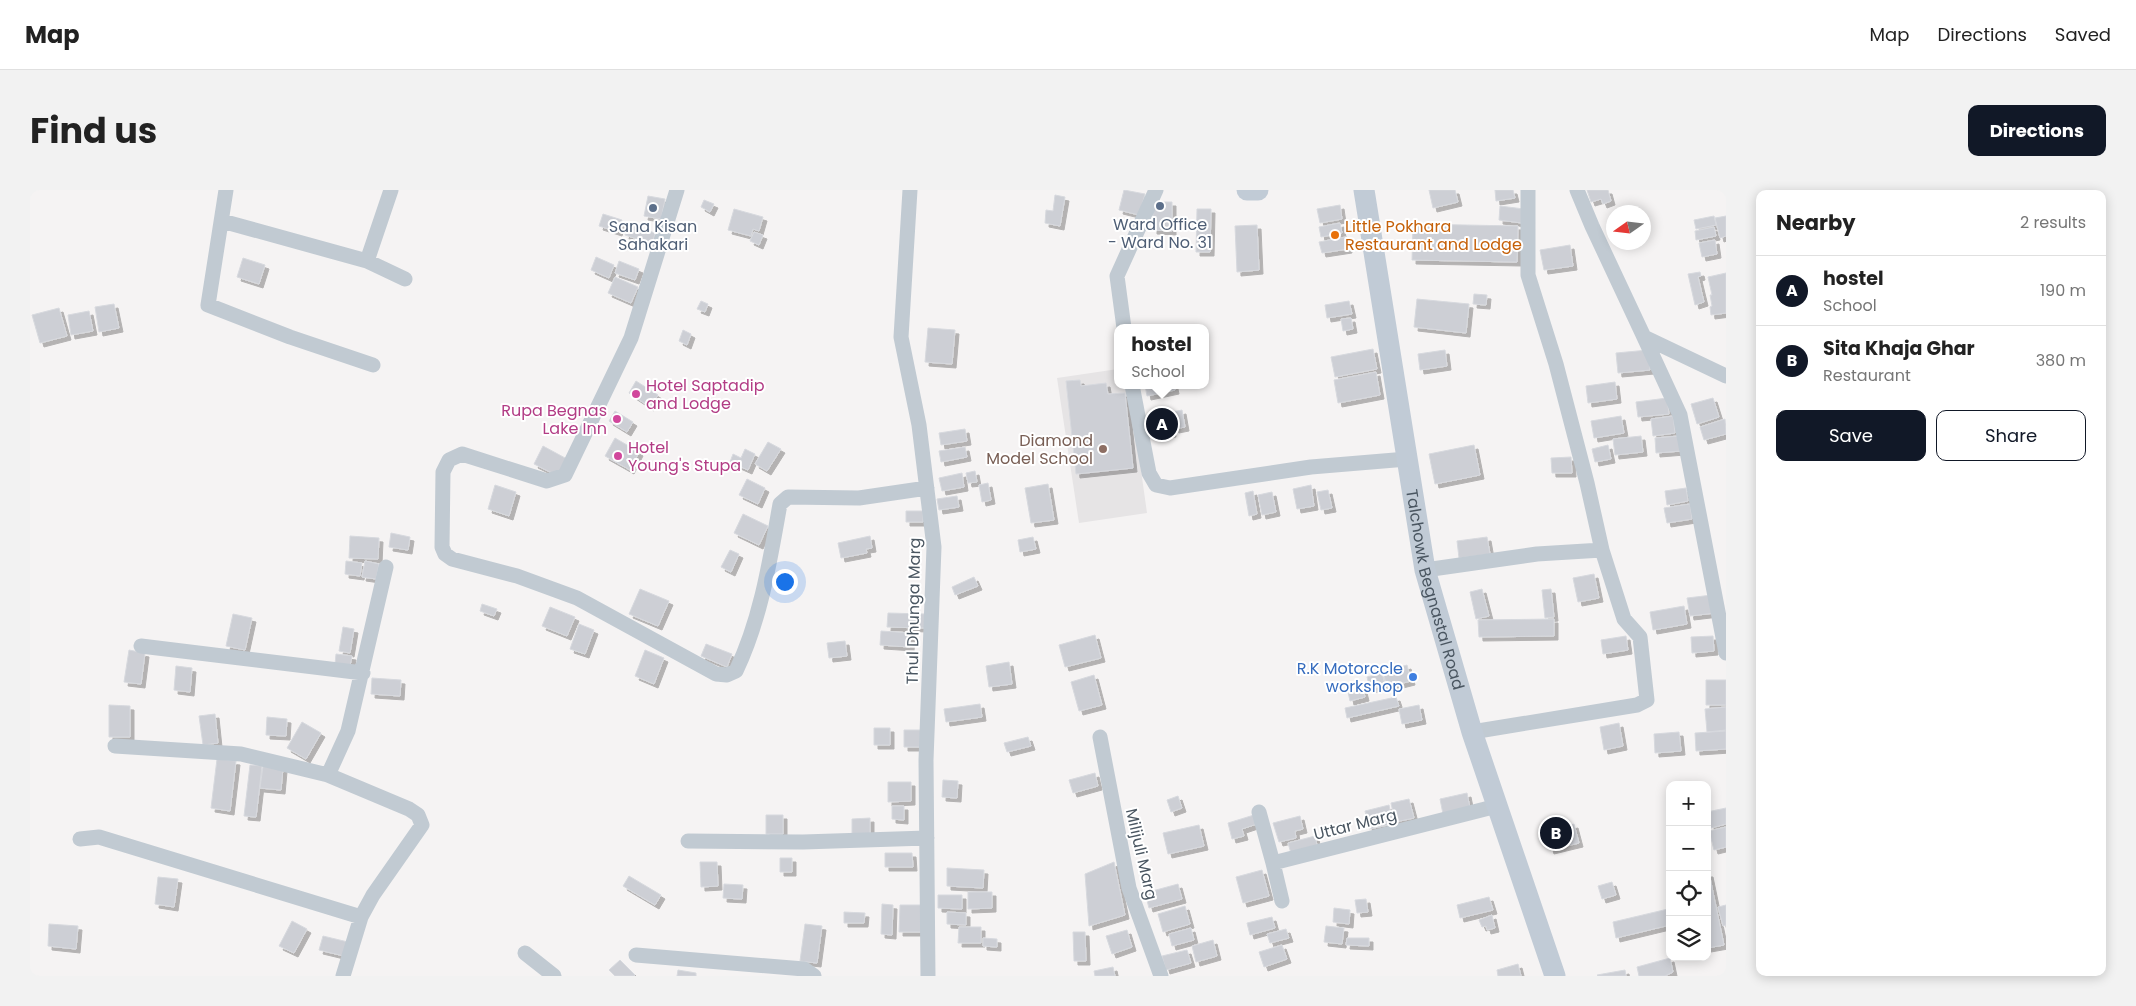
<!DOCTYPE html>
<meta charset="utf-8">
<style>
body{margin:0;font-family:Poppins,sans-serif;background:#f2f2f2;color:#222}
.controls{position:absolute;right:15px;bottom:15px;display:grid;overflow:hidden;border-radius:10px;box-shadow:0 2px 12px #0003}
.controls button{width:45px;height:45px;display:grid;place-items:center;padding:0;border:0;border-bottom:1px solid #e0e0e0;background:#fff;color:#222;font:25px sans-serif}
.compass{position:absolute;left:1576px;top:15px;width:45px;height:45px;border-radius:50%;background:#fff;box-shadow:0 2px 12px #0003;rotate:256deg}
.you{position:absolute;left:754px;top:391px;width:18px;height:18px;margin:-12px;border:4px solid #fff;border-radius:50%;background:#1a73e8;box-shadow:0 0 0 8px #1a73e833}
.badge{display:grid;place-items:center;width:32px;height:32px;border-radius:50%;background:#111827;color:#fff;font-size:16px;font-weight:700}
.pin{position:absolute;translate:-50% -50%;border:2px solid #fff;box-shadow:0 1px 5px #0006}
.popup{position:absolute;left:1084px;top:134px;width:95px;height:65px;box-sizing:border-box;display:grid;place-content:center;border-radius:10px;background:#fff;filter:drop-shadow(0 1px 4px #0005);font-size:16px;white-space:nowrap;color:#767676}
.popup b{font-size:19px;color:#222}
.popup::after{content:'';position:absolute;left:50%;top:100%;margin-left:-10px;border:10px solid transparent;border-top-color:#fff}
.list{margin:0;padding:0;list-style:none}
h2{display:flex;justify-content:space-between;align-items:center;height:65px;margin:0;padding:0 20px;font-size:21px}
h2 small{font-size:16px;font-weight:400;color:#767676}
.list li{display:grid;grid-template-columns:32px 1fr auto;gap:15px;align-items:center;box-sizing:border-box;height:70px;padding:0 20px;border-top:1px solid #e0e0e0}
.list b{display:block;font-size:19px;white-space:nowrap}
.list p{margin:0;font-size:16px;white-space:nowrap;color:#767676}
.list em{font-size:16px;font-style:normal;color:#767676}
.actions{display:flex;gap:10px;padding:15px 20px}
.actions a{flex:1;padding:11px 0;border:1px solid #111827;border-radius:10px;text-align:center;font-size:18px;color:#111827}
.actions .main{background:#111827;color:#fff}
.icon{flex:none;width:28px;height:28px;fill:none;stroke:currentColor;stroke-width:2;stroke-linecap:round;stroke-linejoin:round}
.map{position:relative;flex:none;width:1696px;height:786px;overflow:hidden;border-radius:10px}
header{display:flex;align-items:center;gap:30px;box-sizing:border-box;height:70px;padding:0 25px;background:#fff;border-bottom:1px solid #e0e0e0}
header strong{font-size:24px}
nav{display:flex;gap:28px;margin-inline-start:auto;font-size:18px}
.intro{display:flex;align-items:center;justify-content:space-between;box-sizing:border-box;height:120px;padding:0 30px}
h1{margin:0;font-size:35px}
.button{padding:12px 22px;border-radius:10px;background:#111827;color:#fff;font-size:18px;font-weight:700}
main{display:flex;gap:30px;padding:0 30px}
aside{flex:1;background:#fff;border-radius:10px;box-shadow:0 2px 12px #0003}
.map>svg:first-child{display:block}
</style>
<header>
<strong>Map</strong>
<nav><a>Map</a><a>Directions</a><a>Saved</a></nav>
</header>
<div class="intro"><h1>Find us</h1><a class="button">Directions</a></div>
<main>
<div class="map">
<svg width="1696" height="786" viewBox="0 0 1696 786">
<defs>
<filter id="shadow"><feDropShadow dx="4" dy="4" stdDeviation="0" flood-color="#0004"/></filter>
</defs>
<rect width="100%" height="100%" fill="#f5f3f3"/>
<!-- education -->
<path fill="#e6e4e5" d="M1088,179V195H1099L1117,323L1049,333L1027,188Z"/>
<!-- building -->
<path fill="#cdcfd5" stroke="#d7d9de" filter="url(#shadow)" d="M1094,0L1115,4L1109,25L1089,20Z
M1399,0H1425L1428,12L1403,18Z
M1465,0H1483L1485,8L1466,11Z
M1557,0H1578L1581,11L1573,14L1571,9L1561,12Z
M1025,5L1035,7L1030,36L1015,33L1016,20L1023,21Z
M618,6L635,9L631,29L614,26Z
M674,10L684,14L680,22L671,17Z
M1123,12H1142V41L1123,40Z
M1310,15L1312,29L1290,33L1287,19Z
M1470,16L1494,19L1492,33L1469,30Z
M704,19L733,27L729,41L723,39L721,46L698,40Z
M1167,19H1181L1180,62H1166Z
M573,24L592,30L588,42L569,36Z
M1684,26L1686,35L1666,39L1664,30Z
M1696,26V46L1690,48L1685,28Z
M1310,33L1312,43L1291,47L1289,37Z
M598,34L625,43L622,54L595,45Z
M1383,34L1488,36L1487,72L1382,70Z
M1227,35L1229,80L1207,82L1205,36Z
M1684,37L1686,46L1666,50L1665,41Z
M724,42L733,45L729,55L720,51Z
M1316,47L1318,59L1292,63L1289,52Z
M1685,50L1687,64L1672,67L1669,53Z
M1540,55L1543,76L1514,80L1510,60Z
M566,67L584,75L579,88L561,80Z
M213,68L235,75L229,94L207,87Z
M589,71L609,79L605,90L585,83Z
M1670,82L1671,86L1668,87L1674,112L1665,115L1658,84Z
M1696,83V123L1681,125L1680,117L1682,116L1680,105H1682L1678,87Z
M585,87L608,97L601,113L578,103Z
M1444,104L1457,105L1456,115L1443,114Z
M1387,109L1439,114L1436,143L1384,137Z
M671,111L678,114L675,122L667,119Z
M1319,111L1322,124L1297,128L1295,115Z
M84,114L89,138L69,142L65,117Z
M29,118L37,146L10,153L2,125Z
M59,121L63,141L41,145L38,125Z
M1321,128L1323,139L1313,141L1311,129Z
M898,138L925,140L922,174L895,172Z
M653,140L661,144L657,155L649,151Z
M1343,159L1347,179L1305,187L1301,167Z
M1415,160L1417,176L1390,180L1388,164Z
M1618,160L1620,180L1588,183L1586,163Z
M1346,182L1350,205L1308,213L1304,190Z
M1050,190L1051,196L1076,193L1078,204L1095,203L1103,278L1046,284L1036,191Z
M606,191L628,205L620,217L599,203Z
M1585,192L1587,209L1558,213L1556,196Z
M1115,195H1144L1145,200L1117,206Z
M1637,208L1639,224L1608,227L1606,212Z
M1683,208L1689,227L1667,234L1661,214Z
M1152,220L1155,237L1145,239L1142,222Z
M585,221L603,232L597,242L579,231Z
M1138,222L1142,243L1123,246L1119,225Z
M1591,226L1594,243L1564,248L1561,231Z
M1643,226L1645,243L1623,246L1621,229Z
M1695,229L1696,244L1674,250L1670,237Z
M935,239L937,251L911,255L909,243Z
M1611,246L1613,262L1585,265L1583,249Z
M1649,246L1651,261L1626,263L1625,248Z
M585,248L609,262L600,280L575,266Z
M738,252L751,259L737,281L725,274Z
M1444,255L1450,285L1405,294L1399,264Z
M1578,255L1581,269L1565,272L1562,259Z
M513,256L537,269L528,286L504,274Z
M935,257L937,267L911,272L909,261Z
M715,259L725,264L718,280L700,272L703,264L711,268Z
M1541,267L1542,283H1522L1521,268Z
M945,281L947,292L938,293L936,283Z
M932,283L934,297L912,301L909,288Z
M717,289L735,298L728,314L709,305Z
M958,293L961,310L952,312L949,295Z
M1018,294L1024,330L1001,333L995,298Z
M465,295L486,302L479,326L458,319Z
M1281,295L1284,316L1267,319L1263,299Z
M1656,298L1658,311L1637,315L1635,301Z
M1298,300L1302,318L1291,320L1287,302Z
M1223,301L1227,324L1219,326L1215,303Z
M1242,302L1246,322L1232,325L1228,305Z
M927,306L929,317L909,320L907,309Z
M1660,314L1662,329L1637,333L1634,318Z
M876,321H893V332H876Z
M713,324L738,336L729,355L704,343Z
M361,343L380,347L378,360L359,357Z
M320,346L349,348L348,369L319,368Z
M840,346L842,358L836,359L837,363L811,368L808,353Z
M1003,347L1006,359L990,362L988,350Z
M1457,347L1460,364L1429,368L1427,351Z
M700,360L709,364L701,382L691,377Z
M316,371L332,373L330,386L315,384Z
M335,371L349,374L346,389L332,387Z
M1564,384L1569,408L1548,412L1543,388Z
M944,387L948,396L925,405L922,397Z
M610,399L639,411L628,436L599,424Z
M1452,399L1459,426L1446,429L1440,402Z
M1521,399L1524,427L1515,428L1512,400Z
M1682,405L1685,423L1660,426L1657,408Z
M452,414L467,419L464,426L450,421Z
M1654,416L1657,434L1623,440L1620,422Z
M520,417L545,427L537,446L512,436Z
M858,423L896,424L895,438L857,437Z
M203,424L222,428L215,460L196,456Z
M1524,429V446L1449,447L1448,430Z
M549,434L564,440L555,464L540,459Z
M313,437L324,439L320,463L309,461Z
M851,441L881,443L880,457L850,455Z
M1065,445L1071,468L1035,477L1029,455Z
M1596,446L1598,460L1573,464L1571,450Z
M1683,446L1684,461L1662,463L1661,447Z
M815,451L817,466L799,468L797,453Z
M676,454L702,464L697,477L671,466Z
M99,460L115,463L111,494L94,492Z
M615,460L634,468L624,494L605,486Z
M306,464L322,466L320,476L305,474Z
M979,472L982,494L959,497L956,476Z
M1377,475L1381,491L1357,497L1353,482Z
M146,476L162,478L160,502L144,500Z
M1352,483L1355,495L1340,499L1337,487Z
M1064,485L1072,515L1049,521L1041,492Z
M342,488L371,490L370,506L341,504Z
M1676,490H1696V515H1676Z
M1333,499L1335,507L1320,511L1318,502Z
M1366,507L1369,516L1317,528L1315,518Z
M950,514L952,527L916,532L914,519Z
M79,515L100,516V547H79Z
M1389,515L1392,530L1372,534L1369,519Z
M1696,517V540L1677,542L1675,519Z
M185,524L188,553L173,555L169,526Z
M237,527L257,529L256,546L236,545Z
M272,532L291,543L276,569L257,558Z
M1589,533L1593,556L1574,560L1570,537Z
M844,538H860V555H844Z
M874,540H892V557H874Z
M1696,541V559L1666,561L1665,543Z
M1649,542L1651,561L1625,563L1624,544Z
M998,547L1001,556L977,562L974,553Z
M187,569L206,571L200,621L181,618Z
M220,575L232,576L226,627L214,626Z
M233,576L253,578L251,600L230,598Z
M1065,583L1068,596L1043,603L1039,590Z
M913,590L928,591L927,608L912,607Z
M858,592H881V611L858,612Z
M1437,603L1440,618L1413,624L1410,609Z
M1148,606L1152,618L1141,622L1137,610Z
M1379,609L1384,628L1365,632L1361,613Z
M1359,615L1363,634L1339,639L1335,621Z
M862,616H874V630L862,629Z
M1696,618V634L1681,638L1677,622Z
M736,625H753V644H736Z
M1224,625L1227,634L1212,639L1214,646L1202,649L1198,633Z
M1270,626L1273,639L1265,641L1266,648L1249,652L1243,633Z
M840,628V647H822V629Z
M1544,634L1549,653L1520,660L1515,641Z
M1169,635L1174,656L1138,664L1133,643Z
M1696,637V657L1684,660L1679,641Z
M1285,646L1288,660L1262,667L1258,653Z
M855,663H882L883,677H855Z
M750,668H762V682H750Z
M670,672H687L688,696L671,697Z
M1084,672L1095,725L1059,736L1055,684Z
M917,678L954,680L953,698L917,696Z
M1232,680L1239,706L1213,713L1206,687Z
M1677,683H1679L1694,755L1677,758Z
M599,686L631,705L625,715L593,696Z
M128,687L148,689L144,717L125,714Z
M1582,692L1586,705L1572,709L1568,696Z
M694,694L713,695L712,709L693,708Z
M1148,694L1152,709L1119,718L1115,703Z
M938,702H962V718L938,719Z
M908,705H932V719L908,718Z
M1459,707L1463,720L1430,728L1427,715Z
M1336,709L1338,722L1327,723L1325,710Z
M852,714L863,715L862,745L851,744Z
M870,715H892L891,742H869Z
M1696,715V735L1693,736L1688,717Z
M1155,716L1160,734L1133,742L1128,724Z
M1304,718L1320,720L1319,734L1303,732Z
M1638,719L1640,735L1586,748L1583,732Z
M814,722L835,723L834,733H814Z
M917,722L936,723V735L917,734Z
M1462,725L1465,738L1457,740L1456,736L1452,737L1449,730Z
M1242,727L1245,738L1220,745L1217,733Z
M262,731L277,739L264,763L249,756Z
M19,734L48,736L46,759L18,756Z
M775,734L792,736L787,773L770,771Z
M1296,736L1314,738L1312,754L1294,752Z
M929,737H951V753H928Z
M1161,738L1164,750L1142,756L1139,744Z
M1256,739L1259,748L1240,753L1237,744Z
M1097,740L1102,757L1082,764L1076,746Z
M1043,742H1055L1056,771H1044Z
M293,746L318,752L314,766L289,760Z
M953,748L967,749V757L953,756Z
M1317,748H1339V756L1316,755Z
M1183,750L1187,766L1166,772L1162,756Z
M1252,755L1257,769L1234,777L1229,762Z
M1157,760L1161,773L1136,780L1132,766Z
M1640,768L1643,782L1635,786H1609L1607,777Z
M590,770L605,785L604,786H585L579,780Z
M1488,774L1491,786H1468L1467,780Z
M1083,777L1085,786H1065L1064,781Z
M648,780L666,783V786H647Z
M1595,780L1596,786H1568L1567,785Z"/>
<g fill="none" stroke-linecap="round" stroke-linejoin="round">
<!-- street -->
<path stroke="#c1cad2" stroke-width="15" d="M196,0L178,115L260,147L343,175
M647,0L601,148L535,285L517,291L432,264L419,270L413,282L412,357L415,364L422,369L487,386L547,408L686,484L697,485L706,481C731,429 740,370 750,314L758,307L829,308L897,298
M880,0L871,147L889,235L904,357L896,570L898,786
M1547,0L1562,36L1614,147L1696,186
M192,31L337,71L375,89
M337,71L361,0
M1094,138L1087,86L1126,0
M1614,147L1650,225L1696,463
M1102,195L1119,283L1126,295L1140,298L1281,277L1377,269
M1395,380L1507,364L1572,360L1557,293L1526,174L1498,85V0
M111,456L333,483
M1442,542L1607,515L1617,510L1610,447L1594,429L1572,360
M1070,547L1099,698L1131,786
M85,556L211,564L298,585
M1229,622L1243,673L1467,616
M50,649L69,647L331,727
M658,651L773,652L897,648
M1243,673L1252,711
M495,763L524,786
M606,765L774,779L784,786
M313,786L331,727L343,705L392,635L388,625L379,619L298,585L318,541L356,377"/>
<!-- secondary -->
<g stroke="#c1cbd6" stroke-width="21">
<path d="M1217,0H1228"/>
<path id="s1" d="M1334,0L1395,380L1442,542L1525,786"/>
</g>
</g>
<!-- markers -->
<g fill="#5c6f8a" stroke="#fff" stroke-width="2">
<circle cx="1130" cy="16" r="5"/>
<circle cx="623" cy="18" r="5"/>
</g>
<circle fill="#e8710a" stroke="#fff" stroke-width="2" cx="1305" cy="45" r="5"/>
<g fill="#d1479c" stroke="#fff" stroke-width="2">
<circle cx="606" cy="204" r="5"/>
<circle cx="587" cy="229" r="5"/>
<circle cx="588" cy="266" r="5"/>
</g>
<circle fill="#8d6e63" stroke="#fff" stroke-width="2" cx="1073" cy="259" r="5"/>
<circle fill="#3f7fe0" stroke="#fff" stroke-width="2" cx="1383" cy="487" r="5"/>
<g text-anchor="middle" stroke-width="4" stroke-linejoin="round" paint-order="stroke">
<!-- service labels -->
<g font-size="16" fill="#4e5e75" stroke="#fff">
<text x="1130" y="40">Ward Office<tspan x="1130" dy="18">- Ward No. 31</tspan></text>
<text x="623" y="42">Sana Kisan<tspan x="623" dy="18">Sahakari</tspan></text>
</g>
<!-- food labels -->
<g font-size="16" fill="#c56008" stroke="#fff" text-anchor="start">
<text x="1315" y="42">Little Pokhara<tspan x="1315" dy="18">Restaurant and Lodge</tspan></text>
</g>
<!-- hotel labels -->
<g font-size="16" fill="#b23c85" stroke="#fff" text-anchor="start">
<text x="616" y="201">Hotel Saptadip<tspan x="616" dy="18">and Lodge</tspan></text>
<text x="577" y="226" text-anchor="end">Rupa Begnas<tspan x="577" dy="18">Lake Inn</tspan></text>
<text x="598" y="263">Hotel<tspan x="598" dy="18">Young's Stupa</tspan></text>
</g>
<!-- education labels -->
<g font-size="16" fill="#785e54" stroke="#fff" text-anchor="end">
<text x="1063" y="256">Diamond<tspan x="1063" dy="18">Model School</tspan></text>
</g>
<!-- street labels -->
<g font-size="16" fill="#4a5661" stroke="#fff">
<text dy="6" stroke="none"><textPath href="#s1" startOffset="406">Talchowk Begnastal Road</textPath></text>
<text transform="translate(883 421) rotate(-89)" y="6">Thul Dhunga Marg</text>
<text transform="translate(1325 634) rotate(-14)" y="6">Uttar Marg</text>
<text transform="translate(1112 664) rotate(77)" y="6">Milijuli Marg</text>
</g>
<!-- shop labels -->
<g font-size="16" fill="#366cbe" stroke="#fff" text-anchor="end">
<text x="1373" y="484">R.K Motorccle<tspan x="1373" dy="18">workshop</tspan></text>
</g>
</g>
</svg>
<div class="controls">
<button>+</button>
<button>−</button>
<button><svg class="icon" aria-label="locate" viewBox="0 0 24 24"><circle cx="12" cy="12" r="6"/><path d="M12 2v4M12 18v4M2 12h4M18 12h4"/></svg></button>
<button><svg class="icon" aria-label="layers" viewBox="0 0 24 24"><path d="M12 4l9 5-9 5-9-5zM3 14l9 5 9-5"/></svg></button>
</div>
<svg class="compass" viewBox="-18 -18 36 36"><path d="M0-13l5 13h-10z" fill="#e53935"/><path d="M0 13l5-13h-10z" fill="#767676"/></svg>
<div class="you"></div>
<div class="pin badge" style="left:1132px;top:234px">A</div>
<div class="popup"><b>hostel</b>School</div>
<div class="pin badge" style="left:1526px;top:643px">B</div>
</div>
<aside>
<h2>Nearby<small>2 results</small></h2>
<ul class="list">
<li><span class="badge">A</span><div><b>hostel</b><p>School</p></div><em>190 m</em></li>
<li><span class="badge">B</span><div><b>Sita Khaja Ghar</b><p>Restaurant</p></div><em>380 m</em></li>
</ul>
<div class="actions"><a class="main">Save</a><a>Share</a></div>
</aside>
</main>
